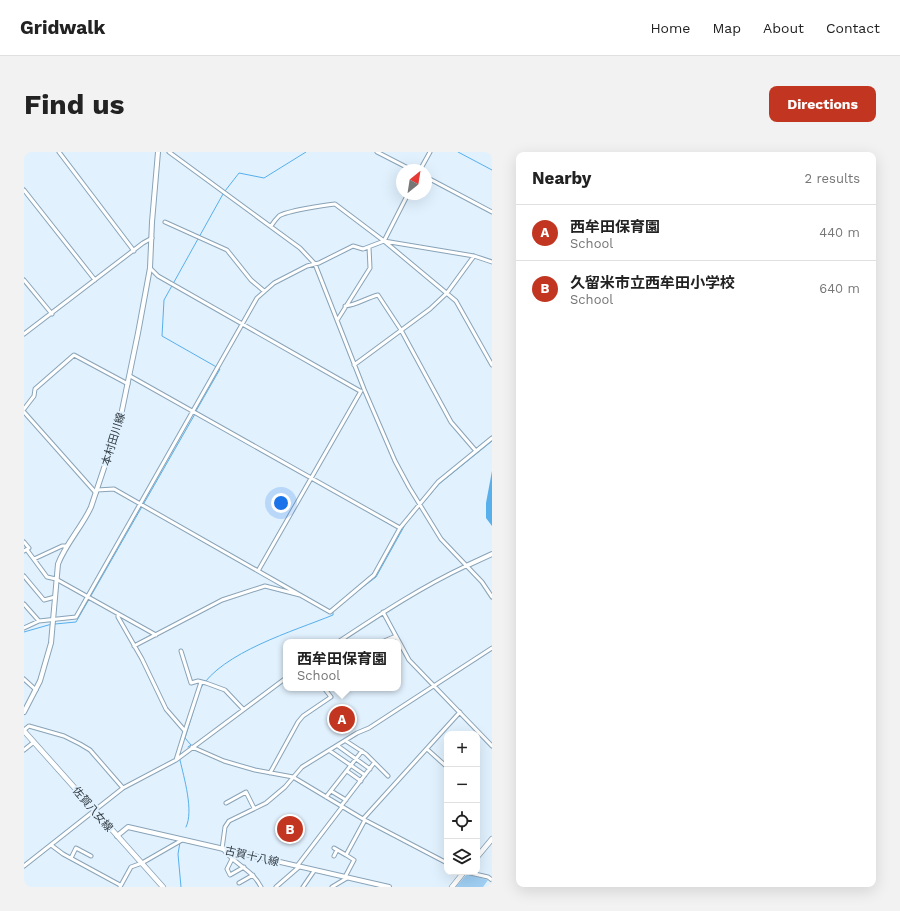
<!DOCTYPE html>
<meta charset="utf-8">
<style>
body{margin:0;font-family:"Work Sans","Noto Sans JP",sans-serif;background:#f2f2f2;color:#222}
.controls{position:absolute;right:12px;bottom:12px;display:grid;overflow:hidden;border-radius:8px;box-shadow:0 4px 16px #0002}
.controls button{width:36px;height:36px;display:grid;place-items:center;padding:0;border:0;border-bottom:1px solid #e0e0e0;background:#fff;color:#222;font:20px sans-serif}
.compass{position:absolute;left:372px;top:12px;width:36px;height:36px;border-radius:50%;background:#fff;box-shadow:0 4px 16px #0002;rotate:30deg}
.you{position:absolute;left:257px;top:351px;width:14px;height:14px;margin:-10px;border:3px solid #fff;border-radius:50%;background:#1a73e8;box-shadow:0 0 0 6px #1a73e833}
.badge{display:grid;place-items:center;width:26px;height:26px;border-radius:50%;background:#c23621;color:#fff;font-size:13px;font-weight:700}
.pin{position:absolute;translate:-50% -50%;border:2px solid #fff;box-shadow:0 1px 4px #0006}
.popup{position:absolute;left:259px;top:487px;width:118px;height:52px;box-sizing:border-box;display:grid;place-content:center;border-radius:8px;background:#fff;filter:drop-shadow(0 1px 3px #0005);font-size:13px;white-space:nowrap;color:#767676}
.popup b{font-size:15px;color:#222}
.popup::after{content:'';position:absolute;left:50%;top:100%;margin-left:-8px;border:8px solid transparent;border-top-color:#fff}
.list{margin:0;padding:0;list-style:none}
h2{display:flex;justify-content:space-between;align-items:center;height:52px;margin:0;padding:0 16px;font-size:17px}
h2 small{font-size:13px;font-weight:400;color:#767676}
.list li{display:grid;grid-template-columns:26px 1fr auto;gap:12px;align-items:center;box-sizing:border-box;height:56px;padding:0 16px;border-top:1px solid #e0e0e0}
.list b{display:block;font-size:15px;white-space:nowrap}
.list p{margin:0;font-size:13px;white-space:nowrap;color:#767676}
.list em{font-size:13px;font-style:normal;color:#767676}
.icon{flex:none;width:22px;height:22px;fill:none;stroke:currentColor;stroke-width:2;stroke-linecap:round;stroke-linejoin:round}
.map{position:relative;flex:none;width:468px;height:735px;overflow:hidden;border-radius:8px}
header{display:flex;align-items:center;gap:24px;box-sizing:border-box;height:56px;padding:0 20px;background:#fff;border-bottom:1px solid #e0e0e0}
header strong{font-size:19px}
nav{display:flex;gap:22px;margin-inline-start:auto;font-size:14px}
.intro{display:flex;align-items:center;justify-content:space-between;box-sizing:border-box;height:96px;padding:0 24px}
h1{margin:0;font-size:28px}
.button{padding:10px 18px;border-radius:8px;background:#c23621;color:#fff;font-size:14px;font-weight:700}
main{display:flex;gap:24px;padding:0 24px}
aside{flex:1;background:#fff;border-radius:8px;box-shadow:0 4px 16px #0002}
.map>svg:first-child{display:block}
</style>
<header>
<strong>Gridwalk</strong>
<nav><a>Home</a><a>Map</a><a>About</a><a>Contact</a></nav>
</header>
<div class="intro"><h1>Find us</h1><a class="button">Directions</a></div>
<main>
<div class="map">
<svg width="468" height="735" viewBox="0 0 468 735">
<rect width="100%" height="100%" fill="#e1f1fe"/>
<!-- green -->
<path fill="#9fcff3" d="M443,722L464,728L459,735H432Z"/>
<!-- water -->
<path fill="#57afec" d="M468,319V374L462,366V351Z"/>
<g fill="none" stroke-linecap="round" stroke-linejoin="round">
<!-- stream -->
<path stroke="#57afec" stroke-width="1" d="M434,0L468,18
M201,39L215,21L240,26L282,0
M172,259L196,217L138,184L140,148L199,42
M393,358L415,332L468,289
M327,444L352,425L382,371
M31,472L52,470L171,262
M0,480L28,472
M176,537C198,500 270,479 309,463V458
M164,595L167,593L161,586L173,547
M156,608C160,626 170,659 162,675
M156,690L154,702L157,735"/>
<!-- street casing -->
<g stroke="#89a3b7" stroke-width="5">
<path id="street" d="M35,0L110,99
M145,0L276,96L291,112L340,237L371,309L385,335L417,387L458,430L468,445
M353,0L388,18
M396,18L406,0
M402,25L468,60
M0,38L71,128
M141,70L203,98L227,128L240,139
M247,74C249,71 252,67 255,64C262,59 301,53 311,52L360,89L432,149L468,213
M360,89L384,42
M126,116L134,124L336,239
M0,128L28,162
M321,154C333,153 342,146 354,143L377,178L427,270L452,299
M314,167L346,116L345,95
M0,182L119,91L128,86
M330,213L406,157L423,141L450,104
M106,224L376,376
M0,257L10,244L11,237L50,203L104,232
M0,260L72,341
M73,338L90,337L306,460L350,423L376,376L414,330L468,286
M0,390L5,396L0,399
M3,398L23,425L32,427L132,483
M10,407L38,394H43
M234,419L337,239
M0,424L20,448L31,445
M0,452L15,469
M359,460L385,508L468,594
M94,462V465L118,507L142,557L161,579L152,608
M0,476L15,469L52,465L233,146L250,131L283,114L295,111L329,94L339,97L360,89L450,104L468,110
M314,490C355,463 397,435 442,414
M358,490L372,484
M110,494L198,448L241,434L276,443
M157,499L167,531L174,529L182,531L201,538L219,557
M0,527L12,538
M0,578L5,574L40,584L56,592L66,598L99,636
M161,579L177,530
M322,589L342,602L364,624
M314,594L346,617
M168,595L200,609L231,618L269,625L339,667L423,711
M403,597L423,615
M0,598L10,590
M306,599L341,623
M323,619L337,629
M246,621L274,570L279,564L307,545L300,536
M307,639L322,648
M302,645L338,599
M202,651L222,640L230,656
M317,654L350,611
M339,667L436,560
M27,693L39,702L96,733
M310,696L322,703
M198,697L201,675L205,669L242,651L261,635L278,615L333,581L345,576L468,496
M199,697C210,712 229,718 237,735
M310,704L313,698
M47,706L52,696L67,704
M208,707L203,717L206,723L220,715
M0,714L99,636L152,608L262,526
M273,714L318,655
M442,720L464,725L468,728
M321,725L330,708L322,703L341,668
M215,731L229,723
M96,735L107,715L118,711L158,688
M252,735L275,715
M279,735L290,719
M308,735L323,726"/>
</g>
<!-- secondary casing -->
<g stroke="#89a3b7" stroke-width="6">
<path id="secondary" d="M442,414L468,402
M0,560L16,529L27,491L34,412C42,391 58,375 67,355L96,268L114,181L126,116L128,70L134,0
M93,684L104,675L365,735"/>
</g>
<!-- primary casing -->
<g stroke="#89a3b7" stroke-width="6">
<path id="primary" d="M0,579L139,735
M453,705L468,687
M428,735L440,720"/>
</g>
<!-- street -->
<use href="#street" stroke="#fff" stroke-width="3"/>
<!-- secondary -->
<use href="#secondary" stroke="#fff" stroke-width="4"/>
<!-- primary -->
<use href="#primary" stroke="#fff" stroke-width="4.5"/>
</g>
<g text-anchor="middle" stroke-width="4" stroke-linejoin="round" paint-order="stroke">
<!-- street labels -->
<g font-size="11" fill="#303b43" stroke="#e1f1fe">
<text transform="translate(89 287) rotate(-73)" y="4">本村田川線</text>
<text transform="translate(69 657) rotate(49)" y="4">佐賀八女線</text>
<text transform="translate(228 704) rotate(13)" y="4">古賀十八線</text>
</g>
</g>
</svg>
<div class="controls">
<button>+</button>
<button>−</button>
<button><svg class="icon" aria-label="locate" viewBox="0 0 24 24"><circle cx="12" cy="12" r="6"/><path d="M12 2v4M12 18v4M2 12h4M18 12h4"/></svg></button>
<button><svg class="icon" aria-label="layers" viewBox="0 0 24 24"><path d="M12 4l9 5-9 5-9-5zM3 14l9 5 9-5"/></svg></button>
</div>
<svg class="compass" viewBox="-18 -18 36 36"><path d="M0-13l5 13h-10z" fill="#e53935"/><path d="M0 13l5-13h-10z" fill="#767676"/></svg>
<div class="you"></div>
<div class="pin badge" style="left:318px;top:567px">A</div>
<div class="popup"><b>西牟田保育園</b>School</div>
<div class="pin badge" style="left:266px;top:677px">B</div>
</div>
<aside>
<h2>Nearby<small>2 results</small></h2>
<ul class="list">
<li><span class="badge">A</span><div><b>西牟田保育園</b><p>School</p></div><em>440 m</em></li>
<li><span class="badge">B</span><div><b>久留米市立西牟田小学校</b><p>School</p></div><em>640 m</em></li>
</ul>
</aside>
</main>
